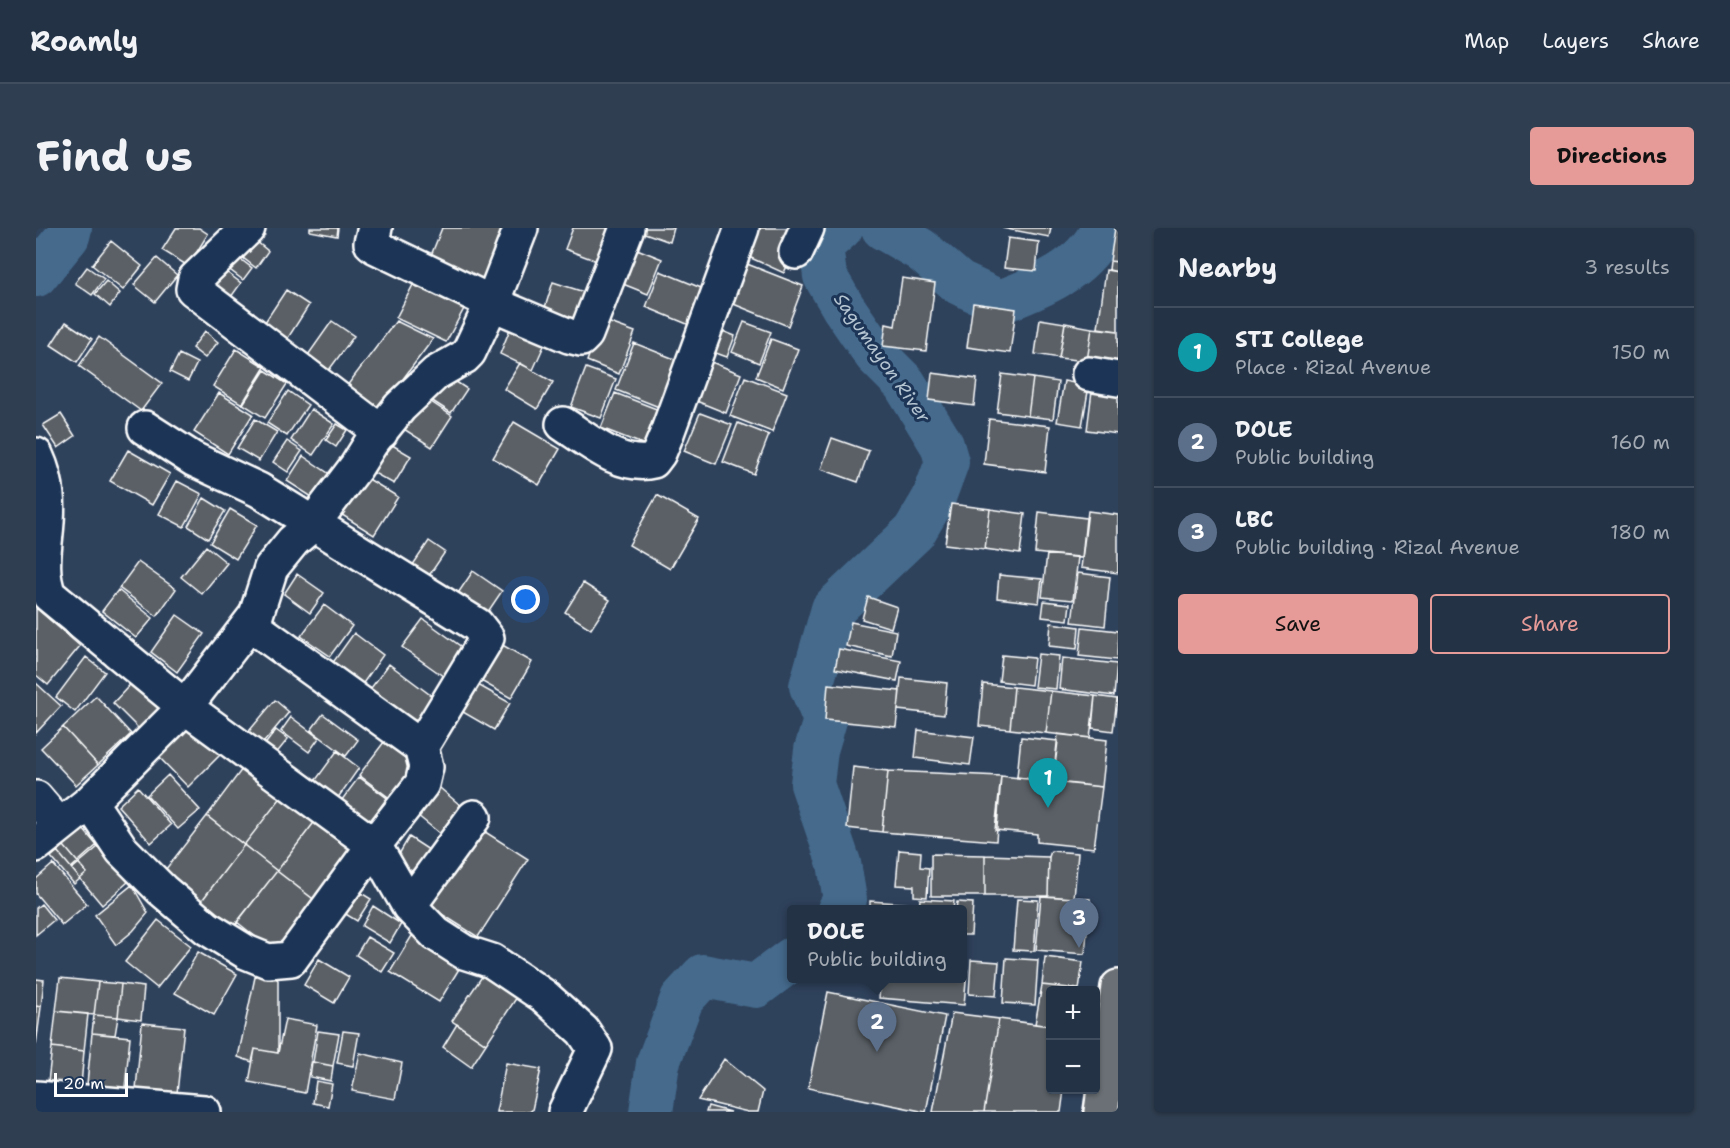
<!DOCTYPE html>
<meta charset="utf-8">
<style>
body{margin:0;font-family:"Shantell Sans",sans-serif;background:#2f3e50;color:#f1f3f6}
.controls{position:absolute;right:18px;bottom:18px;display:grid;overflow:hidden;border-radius:6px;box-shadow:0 2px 4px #0004}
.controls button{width:54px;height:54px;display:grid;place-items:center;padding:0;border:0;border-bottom:2px solid #404d5e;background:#233245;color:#f1f3f6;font:30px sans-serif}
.scale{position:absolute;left:18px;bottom:15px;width:74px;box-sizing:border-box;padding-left:6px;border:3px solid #fff;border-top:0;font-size:16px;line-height:21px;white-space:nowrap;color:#fff;-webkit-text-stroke:4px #1d3557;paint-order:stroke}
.you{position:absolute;left:490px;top:372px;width:21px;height:21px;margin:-15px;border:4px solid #fff;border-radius:50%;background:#1a73e8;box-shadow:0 0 0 9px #1a73e833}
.badge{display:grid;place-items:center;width:39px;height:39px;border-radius:50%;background:#e69b98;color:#fff;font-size:20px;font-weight:700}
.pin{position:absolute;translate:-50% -50px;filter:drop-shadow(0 2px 3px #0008)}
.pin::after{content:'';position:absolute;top:32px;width:21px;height:18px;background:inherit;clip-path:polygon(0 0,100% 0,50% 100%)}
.popup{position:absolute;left:751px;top:677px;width:180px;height:78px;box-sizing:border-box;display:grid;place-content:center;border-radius:6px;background:#233245;filter:drop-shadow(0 2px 4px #0005);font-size:20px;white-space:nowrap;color:#a3aab3}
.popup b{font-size:22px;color:#f1f3f6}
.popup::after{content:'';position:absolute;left:50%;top:100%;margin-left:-12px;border:12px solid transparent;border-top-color:#233245}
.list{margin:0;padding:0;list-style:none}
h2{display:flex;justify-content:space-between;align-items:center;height:78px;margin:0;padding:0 24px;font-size:26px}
h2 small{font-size:20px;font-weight:400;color:#a3aab3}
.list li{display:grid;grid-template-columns:39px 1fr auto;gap:18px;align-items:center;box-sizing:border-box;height:90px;padding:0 24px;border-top:2px solid #404d5e}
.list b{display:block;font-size:22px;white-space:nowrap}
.list p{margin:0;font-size:20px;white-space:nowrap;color:#a3aab3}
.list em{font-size:20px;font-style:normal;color:#a3aab3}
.actions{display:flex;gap:12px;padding:18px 24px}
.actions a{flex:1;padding:14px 0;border:2px solid #e69b98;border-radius:6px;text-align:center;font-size:21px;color:#e69b98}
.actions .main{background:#e69b98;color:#111}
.map{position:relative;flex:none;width:1082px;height:884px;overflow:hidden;border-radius:6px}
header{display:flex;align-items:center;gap:36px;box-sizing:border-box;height:84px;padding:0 30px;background:#233245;border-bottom:2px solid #404d5e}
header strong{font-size:28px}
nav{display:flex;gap:33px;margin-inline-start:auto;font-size:21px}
.intro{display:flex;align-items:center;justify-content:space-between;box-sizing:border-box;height:144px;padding:0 36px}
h1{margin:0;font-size:42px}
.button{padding:15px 27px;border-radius:6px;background:#e69b98;color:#111;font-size:21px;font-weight:700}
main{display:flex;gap:36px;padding:0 36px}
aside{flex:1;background:#233245;border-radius:6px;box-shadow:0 2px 4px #0004}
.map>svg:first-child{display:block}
</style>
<header>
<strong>Roamly</strong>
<nav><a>Map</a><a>Layers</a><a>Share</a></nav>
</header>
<div class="intro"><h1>Find us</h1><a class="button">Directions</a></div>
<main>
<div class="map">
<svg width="1082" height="884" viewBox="0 0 1082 884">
<rect width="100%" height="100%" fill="#2f425c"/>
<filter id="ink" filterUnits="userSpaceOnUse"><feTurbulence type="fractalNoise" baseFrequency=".0167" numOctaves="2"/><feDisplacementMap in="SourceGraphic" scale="12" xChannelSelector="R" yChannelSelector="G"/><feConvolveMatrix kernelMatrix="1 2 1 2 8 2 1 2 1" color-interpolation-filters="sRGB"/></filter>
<g filter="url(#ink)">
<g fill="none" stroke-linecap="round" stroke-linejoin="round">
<!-- river -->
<path stroke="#446b8c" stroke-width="44" d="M847,0L885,22L923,55L964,74C1004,59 1049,41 1067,0
M0,47L32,8L34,0
M803,682L809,672L803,635L776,556L780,522L789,492L775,458L797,381L878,304L897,272L911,234L906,217L868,155L840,127L807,79L789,48L785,18L805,0
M615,884L622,835L646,771L667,748L720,758L756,731"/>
</g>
<!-- building -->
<path fill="#5a6166" stroke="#fff" stroke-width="1.5" d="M140,0H163L172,6L152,38L126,22Z
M274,0H302L301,8L274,3Z
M406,0H466L470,2L448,57L392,35Z
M537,0H580L566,35L529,21Z
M604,0H638L634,14L603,3Z
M712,0H767L748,45L702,24Z
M966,0H1015L1013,9Z
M1079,0H1082V34L1074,33Z
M215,9L232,23L220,40L202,26Z
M972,10L1003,14L1000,43L968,40Z
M75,13L106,38L87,62L56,37Z
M596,19L626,31L612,66L582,54Z
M199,27L216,40L207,52L190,39Z
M121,30L141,47L119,74L98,57Z
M1074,33L1082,34V44L1073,42Z
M706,34L767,58L752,98L690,73Z
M51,39L68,51L56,67L39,55Z
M185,40L205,55L190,76L169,60Z
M1070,42L1082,44V103L1062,100Z
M624,43L670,62L656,98L610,79Z
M866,50L899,55L890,123L847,118L850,96L859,98Z
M380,51L430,77L410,114L360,90Z
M70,53L84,65L74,79L59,66Z
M517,54L551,65L539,100L506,89Z
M250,62L273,77L250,113L227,97Z
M937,75L980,81L974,125L931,119Z
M1004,91L1029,95L1023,130L999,126Z
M566,92L599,104L583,146L551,133Z
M296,93L318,108L293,142L272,127Z
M360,93L397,111L336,192L304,167Z
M30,94L56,111L41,134L15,117Z
M708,94L735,104L723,135L696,124Z
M1029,95L1056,100L1051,133L1023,130Z
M476,96L511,111L497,142L464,126Z
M674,98L699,108L691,129L666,120Z
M1056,100L1082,103V137L1051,133Z
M169,103L182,114L169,130L156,120Z
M63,109L126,155L105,183L43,138Z
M735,111L762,121L747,160L720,149Z
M598,115L641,132L623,179L580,162Z
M200,121L229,139L206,176L177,158Z
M143,126L161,135L152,153L134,144Z
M663,129L705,146L690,185L648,168Z
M484,135L517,154L501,181L468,161Z
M550,140L580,151L565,190L535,179Z
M229,142L251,156L229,190L207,176Z
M896,145L941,151L938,178L893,172Z
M408,146L431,161L415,185L392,170Z
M966,146L997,150L992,188L961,184Z
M709,149L751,165L736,204L694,188Z
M997,150L1022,154L1017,191L992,188Z
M1028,153L1053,158L1046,198L1021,194Z
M1057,155L1082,158V206L1051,202Z
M252,163L272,177L251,208L231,195Z
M183,165L217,186L192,226L158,204Z
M579,165L623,182L609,217L565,200Z
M383,166L416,188L396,219L363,198Z
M275,181L298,196L277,227L255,212Z
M664,185L696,197L680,236L648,223Z
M25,186L39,208L22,220L7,197Z
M219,191L241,204L223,233L201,220Z
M953,191L1014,198L1009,244L948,236Z
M478,194L524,221L503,257L457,230Z
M702,195L733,207L718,246L687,234Z
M301,196L311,202L300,219L290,212Z
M796,210L833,223L822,254L785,241Z
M346,211L375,228L358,256L329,240Z
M251,213L266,223L252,244L237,234Z
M92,222L134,246L116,277L74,253Z
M267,228L295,247L279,271L251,253Z
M326,247L362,269L338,307L303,285Z
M141,253L166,266L148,299L123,286Z
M621,267L663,291L634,341L593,317Z
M168,270L189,283L172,311L152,298Z
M915,276L954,281L949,321L909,316Z
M194,281L221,297L200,331L174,315Z
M954,281L989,286L984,326L949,321Z
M1052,283L1082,287V345L1045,340Z
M1003,284L1050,290L1046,330L999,325Z
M393,313L409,324L388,355L372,344Z
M170,318L191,335L166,366L145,349Z
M1011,326L1042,329L1037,372L1006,369Z
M102,334L140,361L121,388L83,360Z
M437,343L466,363L443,397L414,377Z
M1042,345L1074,349L1069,398L1036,394Z
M261,346L288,365L274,385L248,366Z
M963,347L1006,351L1003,375L961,370Z
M547,355L574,372L555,401L529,384Z
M82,362L117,390L100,410L66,383Z
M832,369L861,379L855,400L826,391Z
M1008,373L1034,376L1032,392L1006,389Z
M288,377L316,398L294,428L265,408Z
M0,380L44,418L12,457L0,447Z
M141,387L168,406L141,444L115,424Z
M387,391L427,420L407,448L366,419Z
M815,394L860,403L856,428L810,418Z
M1015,395L1043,399L1041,421L1013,418Z
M1046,399L1082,403L1081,432L1043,428Z
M318,405L347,427L323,461L293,440Z
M456,411L496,434L475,470L436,448Z
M803,421L865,433L861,453L799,441Z
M1002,426L1023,428L1020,461L998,459Z
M966,427L998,430L995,457L963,453Z
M50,429L69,444L39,484L20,469Z
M1026,430L1081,436L1078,468L1023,461Z
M353,436L405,475L381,507L329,468Z
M104,446L132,473L104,502L77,475Z
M865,450L911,455L908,487L862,482Z
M435,453L474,475L458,502L420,480Z
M0,455L25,478L0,505Z
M792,456L864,463L860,499L789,492Z
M947,456L978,459L974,501L943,498Z
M978,459L1015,463L1010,505L974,501Z
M1015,463L1059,468L1054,510L1010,505Z
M60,468L95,506L62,537L27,499Z
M1059,468L1081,471L1077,503L1056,500Z
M239,472L253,484L218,526L204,514Z
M287,486L322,512L310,528L275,502Z
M159,488L191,520L152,559L120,526Z
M255,489L283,510L273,524L245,503Z
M27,499L62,537L40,557L5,520Z
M240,502L252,511L235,532L224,523Z
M882,502L938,509L934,537L879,530Z
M1022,506L1071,512L1066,559L1017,554Z
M985,509L1022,513L1017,554L981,549Z
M348,514L380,538L355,571L323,547Z
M301,523L323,540L294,581L271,564Z
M209,537L247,567L208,617L171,588Z
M817,539L852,543L846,604L811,600Z
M852,543L965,548L960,613L846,604Z
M132,547L164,582L142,601L111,567Z
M965,548L1066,559L1058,620L1001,614V606L959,602Z
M323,549L351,570L325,606L296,585Z
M398,555L430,582L408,609L376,583Z
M102,559L135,597L115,615L82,578Z
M247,567L280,592L241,643L208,617Z
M171,588L208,617L164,675L126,646Z
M38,590L62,619L36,641L12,612Z
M280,592L320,623L281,674L241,643Z
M443,600L492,631L442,709L393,678Z
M373,609L393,622L379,645L359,633Z
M61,617L92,654L66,677L35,640Z
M208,617L241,643L196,701L164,675Z
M28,618L51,645L38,656L15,629Z
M863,622L885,624L884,639L893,640L891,669L878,668V658L860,657Z
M1015,623L1042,625L1038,670L1012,668L1013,629Z
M895,626L949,627V668H895Z
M949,627L1013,629L1012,668H949Z
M17,636L51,676L26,697L0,666V651Z
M241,643L281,674L241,726L201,694Z
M96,657L112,685L97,703L80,717L59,687Z
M317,660L335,671L321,693L303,682Z
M1005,668L1054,671L1049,726L1000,722Z
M884,671L918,673L917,682H883Z
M981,671L1002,672L998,723L977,722Z
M834,673L876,676L875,682H834Z
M921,674L937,675L935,707H926V682H920Z
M5,676L18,692L0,707V680Z
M337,678L365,696L354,715L326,698Z
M122,692L155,718L121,760L89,734Z
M377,706L426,736L403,774L354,744Z
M331,709L358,725L346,744L320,727Z
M162,724L201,746L178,787L139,765Z
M1009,729L1047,734L1043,761L1006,757Z
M970,730L1002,732L999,777L967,775Z
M283,731L313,749L298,775L268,757Z
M935,732L963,734L960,768L933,766Z
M222,735L242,752V825L219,821L216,834L202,829Z
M926,742H931L928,777L843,770L845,750H926Z
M449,744L483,766L450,816L416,793Z
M24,750L62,754L58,787L20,783Z
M0,751L8,752L5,779L0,778Z
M62,754L85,756L82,789L58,787Z
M85,756L108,759L105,792L82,789Z
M1006,757L1043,761L1014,762V798L999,796Z
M792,764L909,788L890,884L772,860Z
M0,778L5,779L0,817Z
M20,783L52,786L48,823L16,819Z
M916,785L963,791L948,884H897Z
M58,787L82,789L79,807L56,805Z
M249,791L281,797L269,865L213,854L219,821L242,825Z
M963,791L1014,798V862H1028L1025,884H948Z
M106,795L148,799L141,865L100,861Z
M421,796L450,816L435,839L407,819Z
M282,803L303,806L297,838L277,834Z
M307,803L323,805L317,838L301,835Z
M56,805L94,809L89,860L51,856Z
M16,819L48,823L45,857L12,854Z
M324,825L366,835L359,871L316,863Z
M688,831L727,863L722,884H712L662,872Z
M276,834L297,838L295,853L274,849Z
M470,835L505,841L496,882L493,884H460Z
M280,853L296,856L292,878L277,875Z
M672,878L694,884H670Z"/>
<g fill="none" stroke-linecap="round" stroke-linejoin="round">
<!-- minor casing -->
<g stroke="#fff" stroke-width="38">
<path id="minor" d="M212,0L159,51L157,61L345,204
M339,0L335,15L340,19L469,81L533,108L545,111L550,106L591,0
M760,24L771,0
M1053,146L1082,151
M527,196C553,213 585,241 617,233L623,225L630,208L706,0
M109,200L157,231L223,262L441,397L451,410L385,519
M0,227C6,240 10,254 11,268C15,303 0,334 13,367L149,479L338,617L255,731L232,733L210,724L171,700L126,662L86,622L54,574
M214,396L385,519L390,539L386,556L338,617L373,678L400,706L428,724L456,733L508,768L547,803L559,821L529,884
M0,570L23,597
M0,617L54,574L149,479L220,387L235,340L257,313L276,297L320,239L335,215L364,179L400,145L428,129L433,124L456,75L485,0
M373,678L438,589
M0,870L168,884"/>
</g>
<!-- major casing -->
<g stroke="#fff" stroke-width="38">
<path id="major" d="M1065,884L1082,759"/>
</g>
<!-- minor -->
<use href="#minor" stroke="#1d3557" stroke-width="33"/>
<!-- major -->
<use href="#major" stroke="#6b6f75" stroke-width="33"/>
</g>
</g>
<g text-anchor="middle" stroke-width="6" stroke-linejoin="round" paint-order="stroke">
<!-- water labels -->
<g font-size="18" font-style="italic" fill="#b4c4d1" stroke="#1d3557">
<text transform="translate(846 130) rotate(55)" y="6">Sagumayon River</text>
</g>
</g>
</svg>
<div class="controls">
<button>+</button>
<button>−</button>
</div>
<div class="scale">20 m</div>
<div class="you"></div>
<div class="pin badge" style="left:1012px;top:580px;background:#0f9aa8">1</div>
<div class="pin badge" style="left:841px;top:824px;background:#5c6f8a">2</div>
<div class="popup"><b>DOLE</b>Public building</div>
<div class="pin badge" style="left:1043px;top:720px;background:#5c6f8a">3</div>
</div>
<aside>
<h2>Nearby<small>3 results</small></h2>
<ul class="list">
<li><span class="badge" style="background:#0f9aa8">1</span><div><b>STI College</b><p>Place · Rizal Avenue</p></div><em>150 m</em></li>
<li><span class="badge" style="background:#5c6f8a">2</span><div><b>DOLE</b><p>Public building</p></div><em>160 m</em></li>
<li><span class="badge" style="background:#5c6f8a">3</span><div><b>LBC</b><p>Public building · Rizal Avenue</p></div><em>180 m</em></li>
</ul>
<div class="actions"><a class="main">Save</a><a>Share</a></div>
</aside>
</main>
